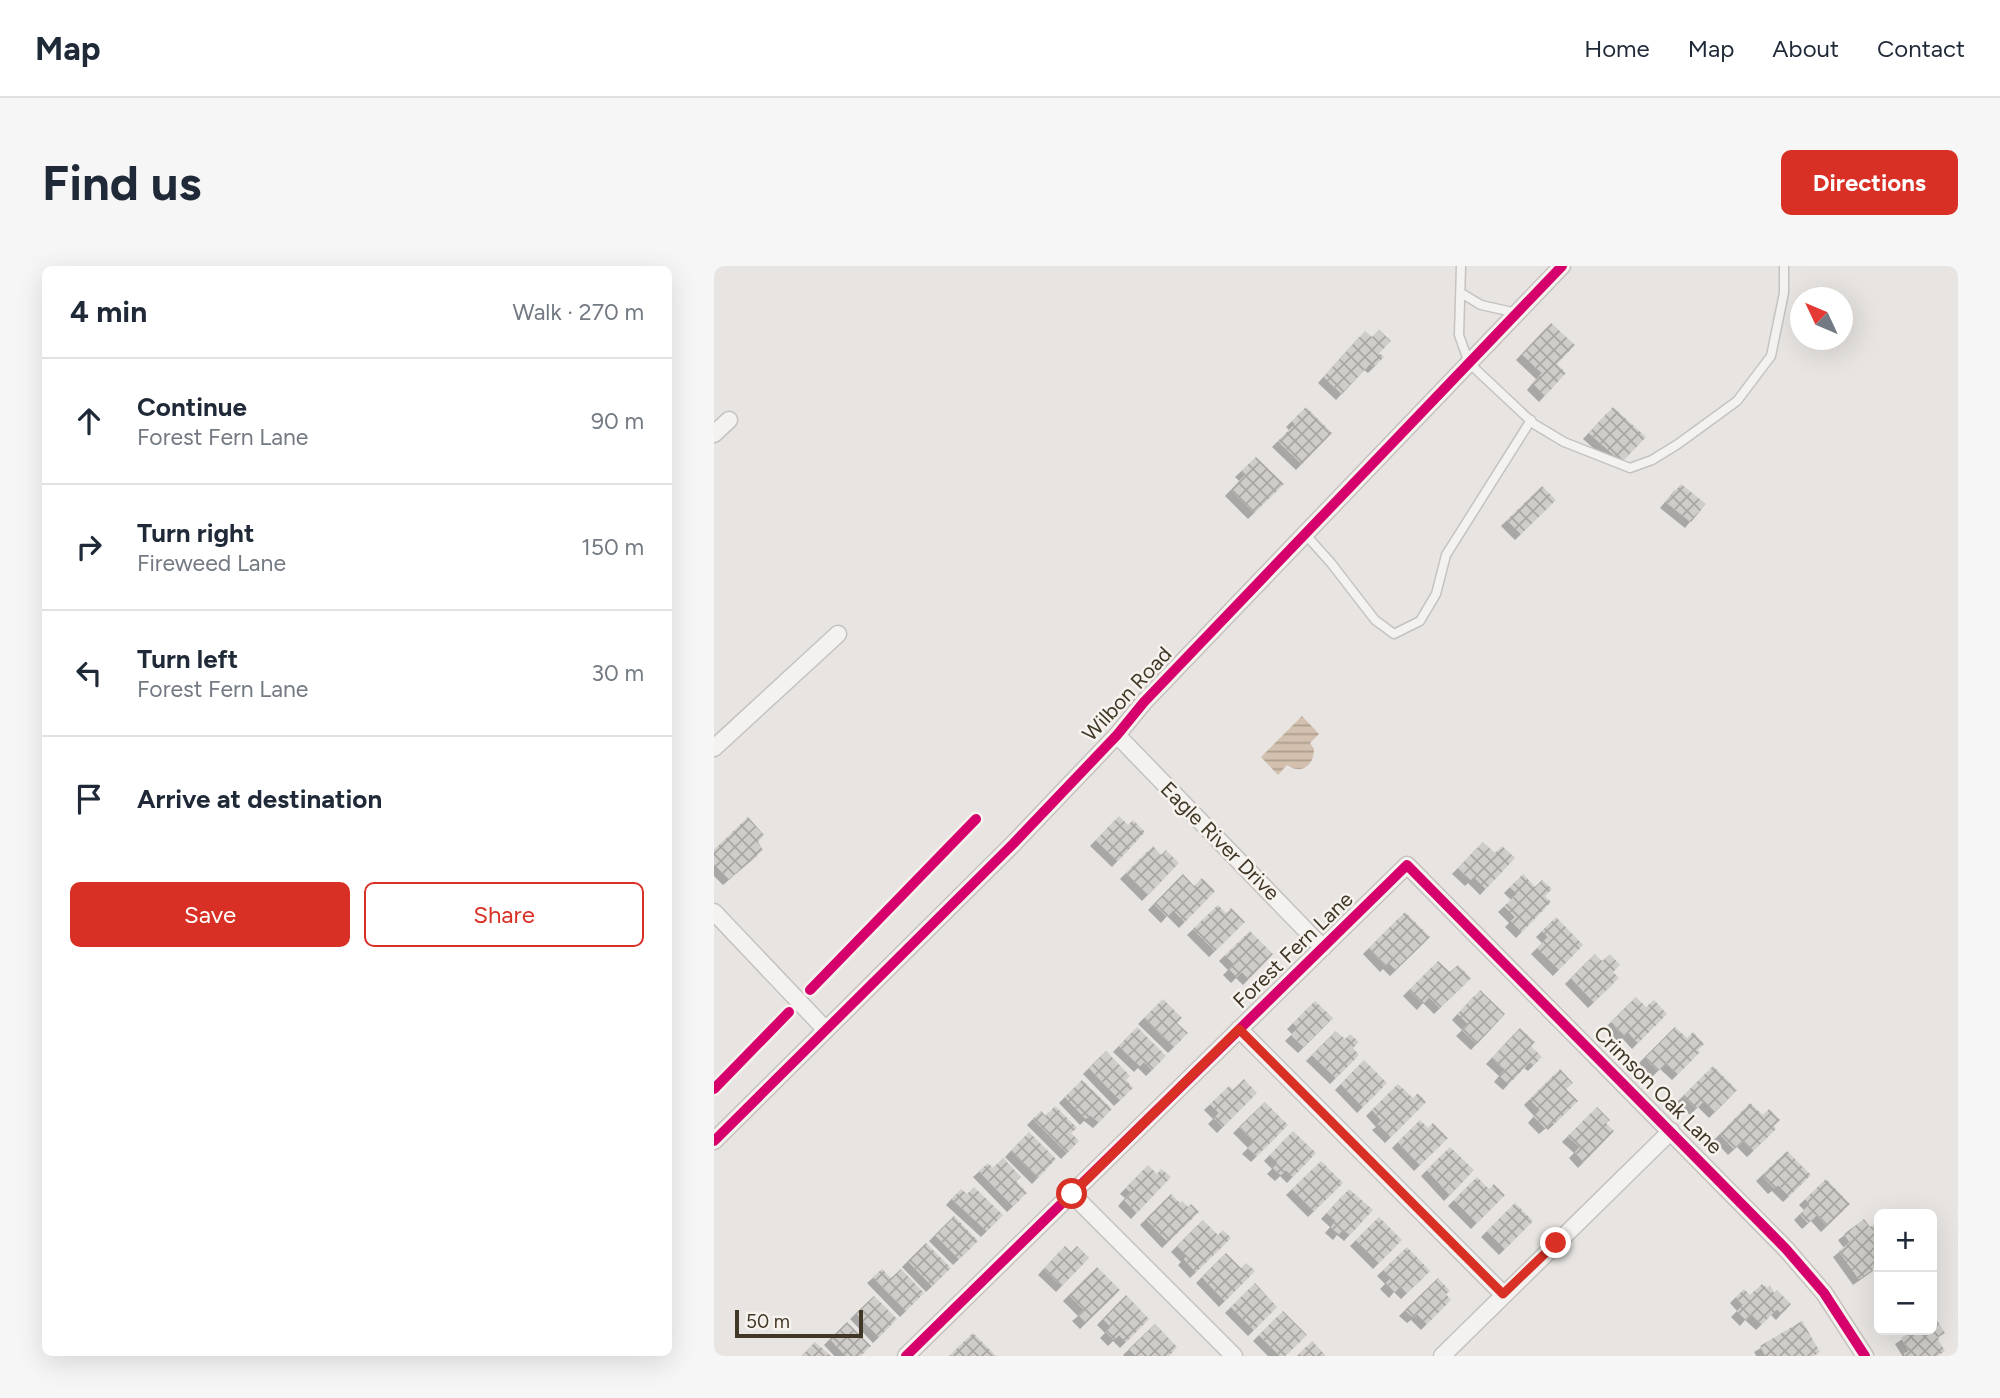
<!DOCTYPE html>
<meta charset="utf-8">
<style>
body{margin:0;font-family:Figtree,sans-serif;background:#f6f6f7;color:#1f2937}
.controls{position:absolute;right:21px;bottom:21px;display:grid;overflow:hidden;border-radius:10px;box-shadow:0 7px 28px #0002}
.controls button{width:63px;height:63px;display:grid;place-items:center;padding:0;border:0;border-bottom:2px solid #e0e1e3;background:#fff;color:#1f2937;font:35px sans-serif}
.compass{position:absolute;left:1076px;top:21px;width:63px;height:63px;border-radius:50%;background:#fff;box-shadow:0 7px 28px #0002;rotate:314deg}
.scale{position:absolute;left:21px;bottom:18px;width:128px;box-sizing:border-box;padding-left:7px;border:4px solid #413727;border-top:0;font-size:19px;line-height:24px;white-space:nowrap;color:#413727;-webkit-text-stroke:5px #f6f3ee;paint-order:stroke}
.stop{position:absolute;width:21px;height:21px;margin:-16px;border:5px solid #d93025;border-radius:50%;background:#fff}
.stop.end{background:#d93025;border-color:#fff;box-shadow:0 2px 7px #0008}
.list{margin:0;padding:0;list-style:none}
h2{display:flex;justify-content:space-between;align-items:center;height:91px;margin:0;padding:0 28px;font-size:30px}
h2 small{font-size:23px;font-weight:400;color:#747a83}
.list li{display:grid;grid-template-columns:46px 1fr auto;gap:21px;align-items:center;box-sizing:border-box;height:126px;padding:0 28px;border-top:2px solid #e0e1e3}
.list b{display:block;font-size:26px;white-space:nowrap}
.list p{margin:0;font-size:23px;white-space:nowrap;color:#747a83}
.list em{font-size:23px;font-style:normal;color:#747a83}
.actions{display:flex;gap:14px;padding:21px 28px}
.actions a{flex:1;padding:16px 0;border:2px solid #d93025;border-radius:10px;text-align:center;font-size:24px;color:#d93025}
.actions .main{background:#d93025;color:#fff}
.icon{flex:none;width:38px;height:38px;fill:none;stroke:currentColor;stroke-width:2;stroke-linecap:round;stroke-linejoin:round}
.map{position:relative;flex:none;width:1244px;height:1090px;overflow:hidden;border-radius:10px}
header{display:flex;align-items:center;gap:42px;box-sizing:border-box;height:98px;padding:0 35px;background:#fff;border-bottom:2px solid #e0e1e3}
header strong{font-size:33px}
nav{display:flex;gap:38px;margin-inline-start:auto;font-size:24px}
.intro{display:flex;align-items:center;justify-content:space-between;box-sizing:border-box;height:168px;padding:0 42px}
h1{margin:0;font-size:49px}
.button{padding:18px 32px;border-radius:10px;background:#d93025;color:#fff;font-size:24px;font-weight:700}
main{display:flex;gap:42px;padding:0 42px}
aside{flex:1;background:#fff;border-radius:10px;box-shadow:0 7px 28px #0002}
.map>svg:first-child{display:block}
</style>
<header>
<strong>Map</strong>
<nav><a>Home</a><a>Map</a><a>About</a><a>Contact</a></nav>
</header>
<div class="intro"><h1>Find us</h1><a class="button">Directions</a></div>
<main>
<aside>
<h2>4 min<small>Walk · 270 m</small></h2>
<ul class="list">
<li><svg class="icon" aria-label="ahead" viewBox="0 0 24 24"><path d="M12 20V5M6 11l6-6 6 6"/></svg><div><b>Continue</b><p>Forest Fern Lane</p></div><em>90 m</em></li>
<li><svg class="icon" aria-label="right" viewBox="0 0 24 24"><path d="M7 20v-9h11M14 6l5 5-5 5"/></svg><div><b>Turn right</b><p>Fireweed Lane</p></div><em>150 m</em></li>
<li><svg class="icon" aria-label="left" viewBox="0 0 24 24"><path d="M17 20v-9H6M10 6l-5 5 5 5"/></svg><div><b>Turn left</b><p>Forest Fern Lane</p></div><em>30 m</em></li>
<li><svg class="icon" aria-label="arrive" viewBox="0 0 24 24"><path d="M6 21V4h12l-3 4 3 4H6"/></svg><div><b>Arrive at destination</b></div></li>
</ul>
<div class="actions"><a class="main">Save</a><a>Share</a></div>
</aside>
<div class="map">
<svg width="1244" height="1090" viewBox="0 0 1244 1090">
<defs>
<pattern id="water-rules" width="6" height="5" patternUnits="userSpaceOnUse" patternTransform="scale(1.75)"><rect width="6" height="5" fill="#d3c0ae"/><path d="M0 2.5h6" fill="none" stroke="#ad9d8e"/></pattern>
<pattern id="building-cross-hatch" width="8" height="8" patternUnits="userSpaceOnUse" patternTransform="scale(1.75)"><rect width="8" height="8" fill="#cfcdc9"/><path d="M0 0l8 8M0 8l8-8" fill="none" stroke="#aaa7a3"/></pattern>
<filter id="shadow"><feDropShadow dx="-6" dy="6" stdDeviation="0" flood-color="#0004"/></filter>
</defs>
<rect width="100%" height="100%" fill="#e7e4e1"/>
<!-- water -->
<path fill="url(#water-rules)" d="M588,450L605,468L596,477L600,483C600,500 587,509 573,499L564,509L547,491Z"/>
<!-- building -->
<path fill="url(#building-cross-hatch)" filter="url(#shadow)" d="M837,57L861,79L843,98L852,107L831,130L819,118L828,107L808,88Z
M665,64L677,75L665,87L670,91L660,101L656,98L628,128L610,111L651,65L658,71Z
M592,141L618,167L588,198L564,175L581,158L578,155Z
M899,141L932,171L908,196L875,167Z
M542,191L570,218L540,247L517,224L531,209L527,205Z
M967,218L992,238L977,256L952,236Z
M828,220L842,234L807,268L793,254Z
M405,550L414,559L419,554L431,566L404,595L382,574Z
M34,551L50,569L44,576L49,584L15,613L0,598V584Z
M769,576L781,587L788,580L801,592L772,623L760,611L757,614L744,602Z
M439,580L447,589L452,584L465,597L434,629L412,607Z
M469,608L480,620L488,612L501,625L471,656L459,644L453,651L440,638Z
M809,608L821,621L828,614L838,623L831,630L837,636L808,666L797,655L801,651L790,640L803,628L796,621Z
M504,639L512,647L517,642L531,656L501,685L479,663Z
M691,646L716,671L682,704L675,697L672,700L655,682Z
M842,651L869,679L845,704L823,682L834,671L828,665Z
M536,665L559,688L535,713L528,706L523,711L515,703L520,698L511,689Z
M881,688L888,695L896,688L906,699L899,706L905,712L880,736L857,712Z
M724,695L736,706L744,699L757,712L726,742L715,731L709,738L695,724Z
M766,724L791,748L763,778L748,764L754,758L744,748Z
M922,731L932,741L940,734L953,748L924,777L914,766L910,770L897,756Z
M449,733L468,752L463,757L474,767L460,781L430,752Z
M601,735L619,752L590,781L577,769L584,762L579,757Z
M423,761L452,790L438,804L430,796L426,800L405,780Z
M961,761L973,772L979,766L990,778L984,784L986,786L964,808L952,797L944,805L931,791Z
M806,762L821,776L817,780L828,791L820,799L816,796L795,818L786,810L791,804L778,792Z
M622,765L631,773L636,768L645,776L639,782L645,789L622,812L598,789Z
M392,785L416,810L412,814L419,822L406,834L375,802Z
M650,794L673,817L649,841L627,818Z
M999,800L1023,824L1001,846L990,835L982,843L969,830Z
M846,803L859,817L852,823L864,835L840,858L838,856L831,862L820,851L826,844L816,833Z
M530,813L543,827L509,861L500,852L505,847L496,838L515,820L519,824Z
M368,814L398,843L385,856L376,849L372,853L351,831Z
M684,818L699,832L704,827L712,836L677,871L664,858L668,855L658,844Z
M551,836L574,859L543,890L534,882L540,876L525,861Z
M1036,837L1049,849L1055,843L1066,854L1060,860L1062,863L1039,885L1029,875L1020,883L1006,868Z
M341,840L363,862L357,867L365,875L353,887L319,853L327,845L332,850Z
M883,841L896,854L892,857L900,865L870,896L861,886L866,881L854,870Z
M706,854L714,862L719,857L734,872L706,899L684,876Z
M579,865L602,887L579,911L572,904L567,909L559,902L564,897L556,889Z
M315,866L342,893L324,912L297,885Z
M736,881L760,904L736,929L713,904Z
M1073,885L1097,909L1075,930L1064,919L1060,922L1048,909Z
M289,892L307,911L302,915L313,927L299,940L265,905L274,897L279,902Z
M607,895L629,917L600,945L578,923Z
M434,899L443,908L447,903L457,911L423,947L410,934L417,926L412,922Z
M763,911L775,923L780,918L791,929L763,957L740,934Z
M1112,913L1136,938L1113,960L1103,949L1094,957L1086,948L1096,938L1091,933Z
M260,921L289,949L273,965L238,933L247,923L253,928Z
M635,923L659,944L636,969L629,963L625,968L617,961L622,955L613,947Z
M457,928L466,937L468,935L474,941L477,938L485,946L454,976L432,953Z
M801,937L819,955L791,983L773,965Z
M240,950L264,975L245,993L221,969Z
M665,951L688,974L665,997L642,974Z
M1150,953L1156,961L1164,956L1165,958V999L1145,1013L1125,985L1136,976L1130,968Z
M489,954L504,969L509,964L517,972L482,1006L470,993L473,990L463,980Z
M212,977L237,1002L218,1020L194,995Z
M351,980L357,986L363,980L375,992L348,1020L330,1003Z
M693,981L716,1005L693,1027L686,1020L681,1026L672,1017L677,1012L669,1004Z
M512,987L527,1002L532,997L541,1005L511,1035L488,1011Z
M383,1001L406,1024L372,1057L364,1049L370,1044L355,1029Z
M168,1003L177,1012L187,1003L210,1027L192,1045L159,1011Z
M724,1012L736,1025L732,1028L737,1034L713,1058L703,1048L699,1051L691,1044Z
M541,1017L563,1041L540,1064L517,1041Z
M1048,1018L1053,1022L1056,1019L1060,1027L1063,1024L1077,1038L1068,1048L1063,1043L1048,1058L1037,1048L1032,1054L1023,1045L1029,1039L1022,1031L1030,1023L1036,1029Z
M412,1029L435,1053L412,1076L405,1069L400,1074L392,1066L397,1061L389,1053Z
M160,1030L183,1053L165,1071L142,1047Z
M569,1045L593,1069L571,1090H566L545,1069Z
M1222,1053L1231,1067L1223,1072L1231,1085L1223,1090H1191L1190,1088L1195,1085L1187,1072L1199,1064H1218V1056Z
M1088,1055L1106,1086L1100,1090H1052L1046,1080Z
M133,1056L157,1080L146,1090H132L116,1073Z
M441,1058L463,1081L455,1090H422L415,1083Z
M259,1067L282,1090H235Z
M598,1075L612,1090H583Z
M101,1076L117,1090H88Z"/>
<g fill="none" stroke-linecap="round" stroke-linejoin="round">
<!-- service casing -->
<g stroke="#c5c2bf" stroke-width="11">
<path id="service" d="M747,0L745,69L755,97L820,158L850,176L916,202L938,194L964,178L1023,135L1057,90L1070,27V0
M747,27L767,39L803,47
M591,268L617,297L661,354L680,368L706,355L722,328L732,289L817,154"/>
</g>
<!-- minor casing -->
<g stroke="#c5c2bf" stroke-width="19">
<path id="minor" d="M0,168L15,154
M403,469L609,682
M0,482L124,368
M0,646L112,764
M525,763L789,1028
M0,875L299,578L403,469L430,436L848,0
M358,928L520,1090
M192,1090L693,599L1072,983L1110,1027L1151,1090
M728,1090L957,865"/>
</g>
<!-- service -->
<use href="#service" stroke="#f3f2f1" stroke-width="8"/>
<!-- minor -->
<use href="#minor" stroke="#f3f2f1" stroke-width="16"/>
<!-- cycleway casing -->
<g stroke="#f6f3ee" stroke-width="15">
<path id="cycleway" d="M96,724L262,553
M0,823L75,746
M0,875L299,578L403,469L430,436L848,0
M192,1090L693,599L1072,983L1110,1027L1151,1090"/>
</g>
<!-- cycleway -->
<use href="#cycleway" stroke="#d6006c" stroke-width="10"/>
</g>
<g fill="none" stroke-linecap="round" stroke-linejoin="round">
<!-- route -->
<path stroke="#d93025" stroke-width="9" d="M358,928L525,763L789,1028L842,977"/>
</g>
<g text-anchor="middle" stroke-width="5" stroke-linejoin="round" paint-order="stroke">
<!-- street labels -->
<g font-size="21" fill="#413727" stroke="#f6f3ee">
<text transform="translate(413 428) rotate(-47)" y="7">Wilbon Road</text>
<text transform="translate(506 575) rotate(45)" y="7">Eagle River Drive</text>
<text transform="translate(579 684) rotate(-44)" y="7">Forest Fern Lane</text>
<text transform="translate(944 824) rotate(45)" y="7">Crimson Oak Lane</text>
</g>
</g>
</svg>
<div class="controls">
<button>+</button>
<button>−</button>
</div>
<svg class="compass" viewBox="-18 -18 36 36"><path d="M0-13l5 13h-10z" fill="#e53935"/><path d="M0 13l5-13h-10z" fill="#747a83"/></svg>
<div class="scale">50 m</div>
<div class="stop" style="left:358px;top:928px"></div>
<div class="stop end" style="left:842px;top:977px"></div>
</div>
</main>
